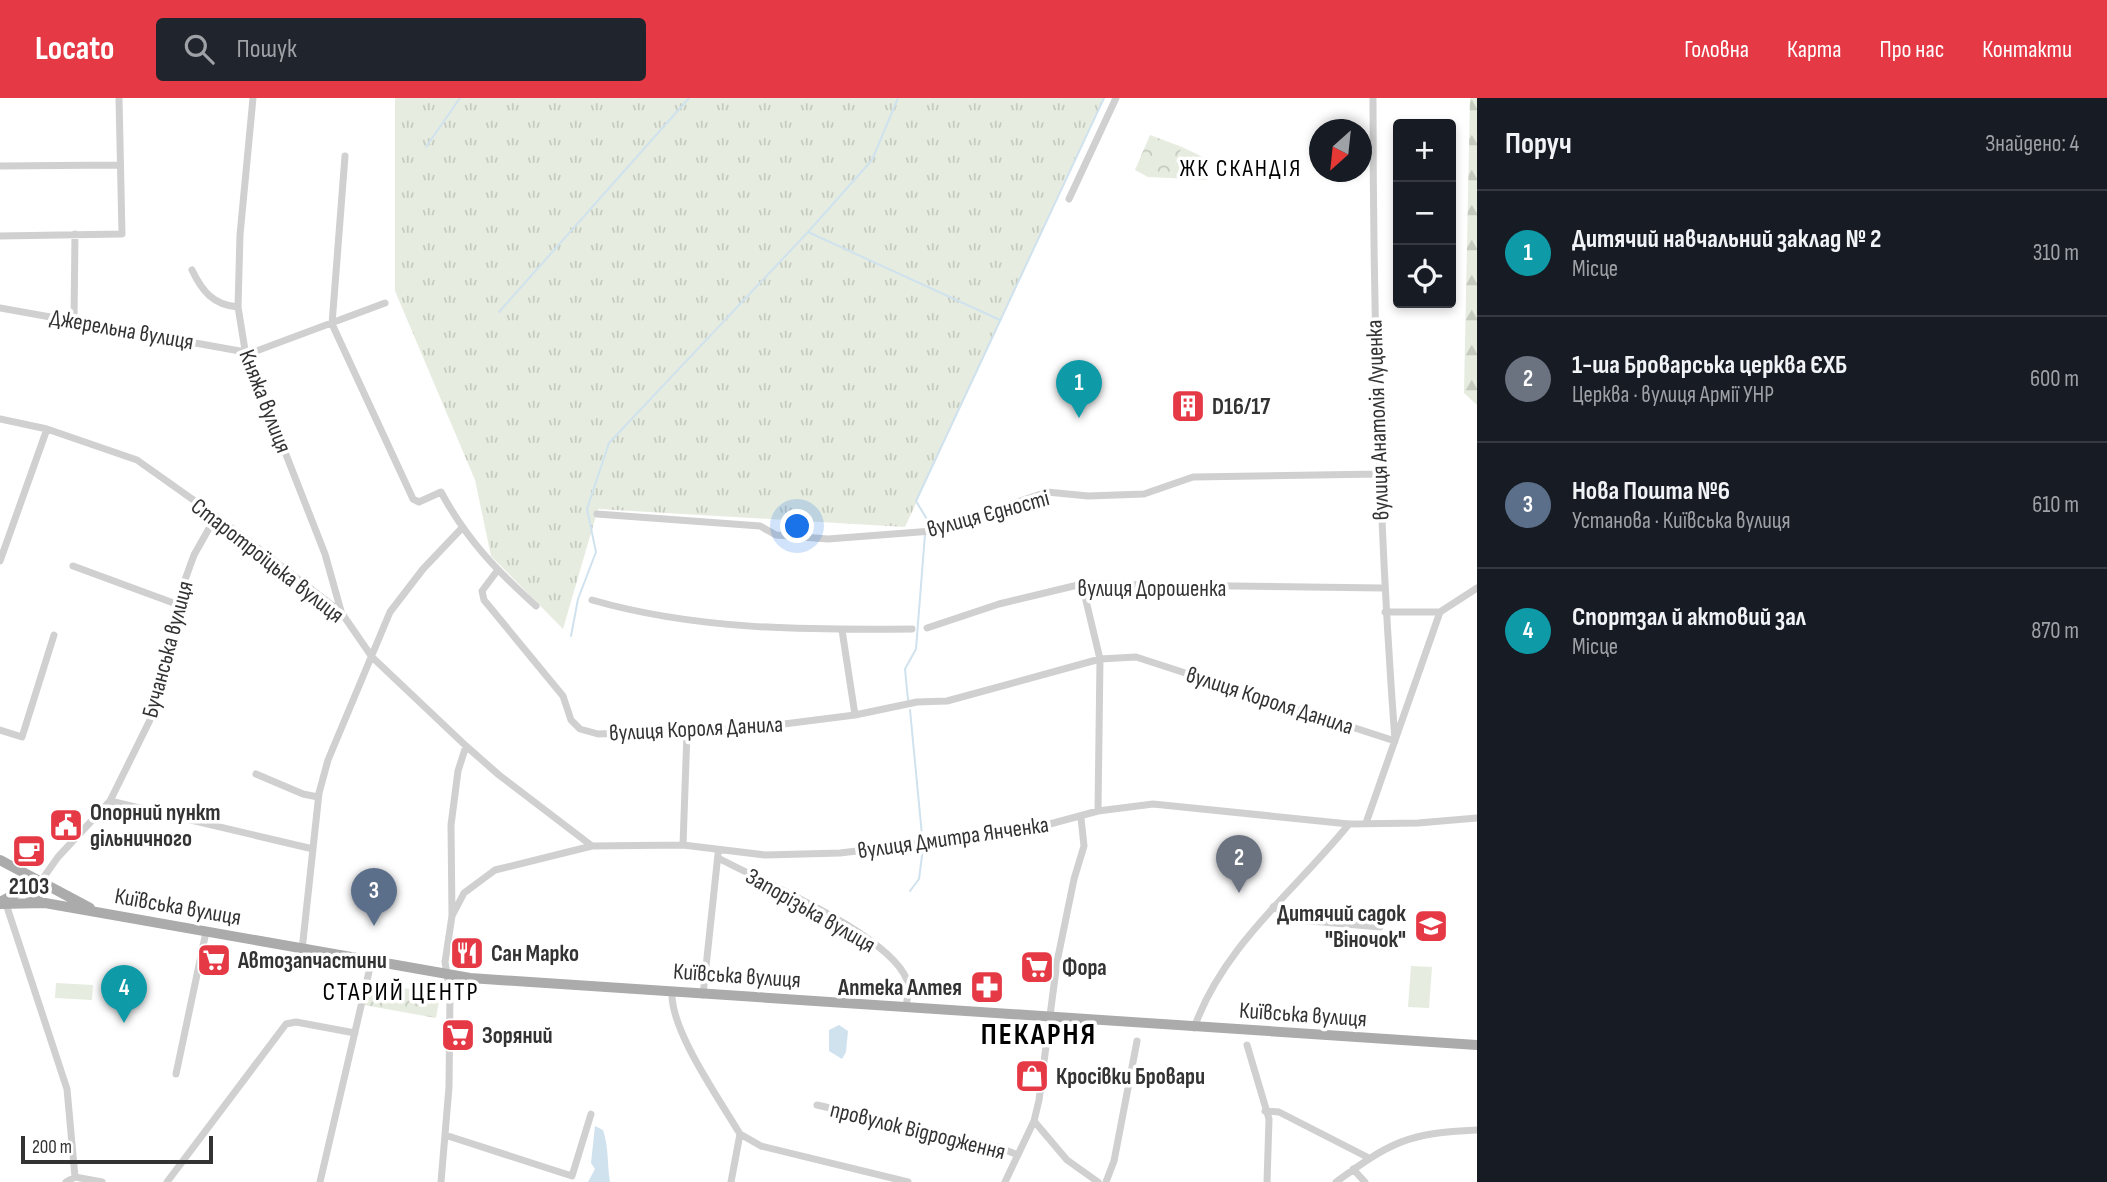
<!DOCTYPE html>
<html lang="uk">
<meta charset="utf-8">
<style>
body{margin:0;font-family:"Sofia Sans Condensed",sans-serif;background:#20242c;color:#f1f3f6}
.controls{position:absolute;right:21px;top:21px;display:grid;overflow:hidden;border-radius:7px;box-shadow:0 4px 10px #0003}
.controls button{width:63px;height:63px;display:grid;place-items:center;padding:0;border:0;border-bottom:2px solid #363941;background:#171b24;color:#f1f3f6;font:35px sans-serif}
.compass{position:absolute;left:1309px;top:21px;width:63px;height:63px;border-radius:50%;background:#171b24;box-shadow:0 4px 10px #0003;rotate:207deg}
.scale{position:absolute;left:21px;bottom:18px;width:192px;box-sizing:border-box;padding-left:7px;border:4px solid #333;border-top:0;font-size:19px;line-height:24px;white-space:nowrap;color:#333;-webkit-text-stroke:5px #fff;paint-order:stroke}
.you{position:absolute;left:798px;top:429px;width:24px;height:24px;margin:-18px;border:5px solid #fff;border-radius:50%;background:#1a73e8;box-shadow:0 0 0 10px #1a73e833}
.badge{display:grid;place-items:center;width:46px;height:46px;border-radius:50%;background:#e63946;color:#fff;font-size:23px;font-weight:700}
.pin{position:absolute;translate:-50% -58px;filter:drop-shadow(0 2px 4px #0008)}
.pin::after{content:'';position:absolute;top:37px;width:24px;height:21px;background:inherit;clip-path:polygon(0 0,100% 0,50% 100%)}
.list{margin:0;padding:0;list-style:none}
h2{display:flex;justify-content:space-between;align-items:center;height:91px;margin:0;padding:0 28px;font-size:30px}
h2 small{font-size:23px;font-weight:400;color:#9ea1a6}
.list li{display:grid;grid-template-columns:46px 1fr auto;gap:21px;align-items:center;box-sizing:border-box;height:126px;padding:0 28px;border-top:2px solid #363941}
.list b{display:block;font-size:26px;white-space:nowrap}
.list p{margin:0;font-size:23px;white-space:nowrap;color:#9ea1a6}
.list em{font-size:23px;font-style:normal;color:#9ea1a6}
.icon{flex:none;width:38px;height:38px;fill:none;stroke:currentColor;stroke-width:2;stroke-linecap:round;stroke-linejoin:round}
.map{position:relative;flex:none;width:1477px;height:1084px;overflow:hidden}
header{display:flex;align-items:center;gap:42px;box-sizing:border-box;height:98px;padding:0 35px;background:#e63946;color:#fff}
header strong{font-size:33px}
nav{display:flex;gap:38px;margin-inline-start:auto;font-size:24px}
.search{width:490px;height:63px;background:#20242c;display:flex;align-items:center;gap:18px;box-sizing:border-box;padding:0 24px;border-radius:7px;color:#9ea1a6;font-size:26px}
main{display:flex}
aside{flex:1;background:#171b24}
.map>svg:first-child{display:block}
</style>
<header>
<strong>Locato</strong>
<div class="search"><svg class="icon" aria-label="search" viewBox="0 0 24 24"><circle cx="10" cy="10" r="6"/><path d="M15 15l6 6"/></svg>Пошук</div>
<nav><a>Головна</a><a>Карта</a><a>Про нас</a><a>Контакти</a></nav>
</header>
<main>
<div class="map">
<svg width="1477" height="1084" viewBox="0 0 1477 1084">
<defs>
<pattern id="grass-tufts" width="24" height="20" patternUnits="userSpaceOnUse" patternTransform="scale(1.75)"><rect width="24" height="20" fill="#e6ecdf"/><path d="M3 7l-1-3M5 7V3M7 7l1-3M15 17l-1-3M17 17v-4M19 17l1-3" fill="none" stroke="#c6cbc0"/></pattern>
<pattern id="forest-firs" width="22" height="20" patternUnits="userSpaceOnUse" patternTransform="scale(1.75)"><rect width="22" height="20" fill="#e6ecdf"/><path d="M5 1l3.5 6h-7zM16 11l3.5 6h-7z" fill="#c6cbc0"/></pattern>
<pattern id="park-crowns" width="20" height="18" patternUnits="userSpaceOnUse" patternTransform="scale(1.75)"><rect width="20" height="18" fill="#e6ecdf"/><path d="M2 6a3 3 0 1 1 6 0M12 15a3 3 0 1 1 6 0" fill="none" stroke="#c6cbc0"/></pattern>
</defs>
<rect width="100%" height="100%" fill="#fff"/>
<!-- grass -->
<path fill="url(#grass-tufts)" d="M395,0H1104L905,429L598,411L563,531L491,458L475,382L395,193Z"/>
<!-- forest -->
<path fill="url(#forest-firs)" d="M1470,0H1477V307L1464,295Z"/>
<!-- park -->
<path fill="url(#park-crowns)" d="M1150,37L1182,49L1170,80L1148,79L1135,72Z
M369,883L440,897L436,920L364,907Z"/>
<!-- garden -->
<path fill="#e6ecdf" d="M1182,49L1207,61V82L1170,80Z
M1411,868L1432,869L1429,910L1408,909Z
M56,885L93,887L92,902L55,900Z"/>
<!-- water -->
<path fill="#cfe2ee" d="M839,927L848,933L846,954L842,961L829,953V932Z
M595,1028L603,1032C609,1049 607,1067 610,1084H588L595,1071L591,1065Z"/>
<g fill="none" stroke-linecap="round" stroke-linejoin="round">
<!-- stream -->
<path stroke="#cfe2ee" stroke-width="2" d="M426,49L460,0
M808,134L1000,222
M499,214L689,0
M926,430L928,423L916,403L1104,0
M571,538L578,501L596,454L587,411L609,345L808,134L872,62L898,0
M908,602L905,571L916,551L925,436
M910,612L922,737
M910,793L919,781L923,750"/>
<!-- minor -->
<path stroke="#d0d0d0" stroke-width="7" d="M253,0L240,137L238,209L245,252L325,456L341,513
M1373,0C1373,215 1379,428 1395,643
M345,58L332,226L413,401L419,404L441,394C467,442 496,472 536,508
M0,68L119,67
M1069,101L1116,0
M0,138L122,136L119,0
M192,172C202,193 213,207 238,209
M0,210L251,255L385,205
M74,223L75,136
M0,321L47,331L137,362L216,418L341,514L372,559L466,648L499,677L592,748
M597,416L760,428L776,437L828,441L932,433L1047,394L1088,398L1144,396L1193,379L1379,376
M0,463L47,331
M73,468L179,507
M497,473L482,493L484,502L563,598L571,622L580,631L598,636L752,630L855,617L917,604L947,603L1100,561L1136,559L1395,643
M1082,486L1100,561L1098,713
M592,502C696,532 804,532 912,531
M1385,514H1440
M927,530L999,506L1082,486L1383,490
M842,532L855,617
M0,632L22,639L54,537
M256,676L303,696L318,699
M110,703L313,751
M1366,725L1440,514L1477,490
M683,747L687,634
M718,760C763,784 889,836 907,882C910,891 907,901 906,909
M41,783L58,759L110,703L150,622L182,490L194,457L216,418
M6,806L67,991L75,1079
M1273,809L1299,822L1380,829
M452,818L464,795L495,772L592,748L683,747L765,757L840,755L1024,733L1098,713L1153,706L1349,726L1418,725L1477,720
M302,852L319,695L328,662L390,514L423,471L461,431
M672,894C670,932 720,1002 740,1036L731,1084
M703,897L718,756
M1194,930C1224,846 1296,792 1349,726
M1247,947L1269,1021L1267,1084
M176,976L206,834
M817,1007L998,1049L1018,1057
M1265,1013L1279,1014L1369,1060
M1034,1023L1067,1062L1098,1084
M740,1036L761,1048L908,1084
M445,1037L572,1078L591,1016
M1353,1071L1365,1084
M66,1084L75,1079L102,1084
M167,1084L286,926L296,924L355,935
M320,1084L371,865
M441,1084L449,989L450,896L445,864L452,818L451,727L458,673L466,648
M1005,1084L1034,1023L1039,1002L1057,864L1074,781L1084,748L1081,720
M1106,1084L1114,1063L1137,943
M1336,1084C1391,1044 1407,1035 1477,1032"/>
<!-- primary -->
<path stroke="#ababab" stroke-width="10" d="M0,762L90,810
M0,804L27,790L38,798L29,804
M0,806L45,805L470,880L1477,947"/>
</g>
<!-- icons -->
<defs>
<g id="building-square" transform="scale(1.75)"><rect x="-9" y="-9" width="18" height="18" rx="4" fill="#e63946" stroke="#fff"/><path d="M-4-6H4V6H1V3H-1V6H-4ZM-2.5-4.3h1.7v1.8h-1.7ZM.8-4.3h1.7v1.8H.8ZM-2.5-1h1.7V.8h-1.7ZM.8-1h1.7V.8H.8Z" fill="#fff"/></g>
<g id="civic-square" transform="scale(1.75)"><rect x="-9" y="-9" width="18" height="18" rx="4" fill="#e63946" stroke="#fff"/><path d="M-.6-6.5H3V-4.5H.6V-3L4-1V1h2V6H-6V1h2V-1L-.6-3ZM-1.2 2.5V6h2.4V2.5Z" fill="#fff"/></g>
<g id="cafe-square" transform="scale(1.75)"><rect x="-9" y="-9" width="18" height="18" rx="4" fill="#e63946" stroke="#fff"/><path d="M-5.5-4.5H6V0H3Q3 3.5 0 3.5H-2.5Q-5.5 3.5-5.5 0ZM3-3.2v2h1.7v-2ZM-6 4.5H4V6H-6Z" fill="#fff"/></g>
<g id="school-square" transform="scale(1.75)"><rect x="-9" y="-9" width="18" height="18" rx="4" fill="#e63946" stroke="#fff"/><path d="M0-5L7-2L0 1L-7-2ZM-4 1L0 2.5L4 1V4Q0 6-4 4Z" fill="#fff"/></g>
<g id="restaurant-square" transform="scale(1.75)"><rect x="-9" y="-9" width="18" height="18" rx="4" fill="#e63946" stroke="#fff"/><path d="M-5-6h1v4h1v-4h1v4h1v-4h1v5L-1.5 .5V6h-2V.5L-5-1ZM5-6V6H3V1.5H1.5Q1.5-4 5-6Z" fill="#fff"/></g>
<g id="supermarket-square" transform="scale(1.75)"><rect x="-9" y="-9" width="18" height="18" rx="4" fill="#e63946" stroke="#fff"/><path d="M-6-5.5h2.5l.6 2H6L4.5 2H-2.5L-4.4-4H-6ZM-1.5 3.2a1.3 1.3 0 1 0 .1 0ZM3 3.2a1.3 1.3 0 1 0 .1 0Z" fill="#fff"/></g>
<g id="pharmacy-square" transform="scale(1.75)"><rect x="-9" y="-9" width="18" height="18" rx="4" fill="#e63946" stroke="#fff"/><path d="M-2-6h4v4h4v4h-4v4h-4v-4h-4v-4h4Z" fill="#fff"/></g>
<g id="shop-square" transform="scale(1.75)"><rect x="-9" y="-9" width="18" height="18" rx="4" fill="#e63946" stroke="#fff"/><path d="M-5-2.5h2.3a2.7 3.5 0 0 1 5.4 0H5L5.5 6h-11ZM-1.5-2.5h3a1.5 2.3 0 0 0-3 0Z" fill="#fff"/></g>
</defs>
<g fill-rule="evenodd">
<use href="#building-square" x="1188" y="308"/>
<use href="#civic-square" x="66" y="727"/>
<use href="#cafe-square" x="29" y="753"/>
<use href="#school-square" x="1431" y="828"/>
<use href="#restaurant-square" x="467" y="855"/>
<use href="#supermarket-square" x="214" y="862"/>
<use href="#supermarket-square" x="1037" y="869"/>
<use href="#pharmacy-square" x="987" y="889"/>
<use href="#supermarket-square" x="458" y="937"/>
<use href="#shop-square" x="1032" y="978"/>
</g>
<g text-anchor="middle" stroke-width="7" stroke-linejoin="round" paint-order="stroke">
<!-- street labels -->
<g font-size="23" fill="#333" stroke="#fff">
<text transform="translate(122 231) rotate(10)" y="8">Джерельна вулиця</text>
<text transform="translate(266 303) rotate(69)" y="8">Княжа вулиця</text>
<text transform="translate(1377 322) rotate(-92)" y="8">вулиця Анатолія Луценка</text>
<text transform="translate(988 415) rotate(-15)" y="8">вулиця Єдності</text>
<text transform="translate(268 462) rotate(38)" y="8">Старотроїцька вулиця</text>
<text x="1152" y="498">вулиця Дорошенка</text>
<text transform="translate(167 551) rotate(-75)" y="8">Бучанська вулиця</text>
<text transform="translate(1270 602) rotate(18)" y="8">вулиця Короля Данила</text>
<text transform="translate(696 630) rotate(-3)" y="8">вулиця Короля Данила</text>
<text transform="translate(953 739) rotate(-8)" y="8">вулиця Дмитра Янченка</text>
<text transform="translate(178 808) rotate(10)" y="8">Київська вулиця</text>
<text transform="translate(811 812) rotate(30)" y="8">Запорізька вулиця</text>
<text transform="translate(737 877) rotate(4)" y="8">Київська вулиця</text>
<text transform="translate(1303 916) rotate(4)" y="8">Київська вулиця</text>
<text transform="translate(918 1032) rotate(14)" y="8">провулок Відродження</text>
</g>
<!-- poi labels -->
<g font-size="23" font-weight="bold" fill="#333" stroke="#fff" text-anchor="start">
<text x="1212" y="316">D16/17</text>
<text x="90" y="722">Опорний пункт<tspan x="90" dy="26">дільничного</tspan></text>
<text x="29" y="796" text-anchor="middle">2103</text>
<text x="1406" y="823" text-anchor="end">Дитячий садок<tspan x="1406" dy="26">"Віночок"</tspan></text>
<text x="491" y="863">Сан Марко</text>
<text x="238" y="870">Автозапчастини</text>
<text x="1062" y="877">Фора</text>
<text x="962" y="897" text-anchor="end">Аптека Алтея</text>
<text x="482" y="945">Зоряний</text>
<text x="1056" y="986">Кросівки Бровари</text>
</g>
<!-- neighbourhood labels -->
<g font-size="24" letter-spacing="2" fill="#000" stroke="#fff">
<text x="1241" y="78">ЖК СКАНДІЯ</text>
</g>
<!-- quarter labels -->
<g font-size="26" letter-spacing="2" fill="#000" stroke="#fff">
<text x="401" y="902">СТАРИЙ ЦЕНТР</text>
</g>
<!-- district labels -->
<g font-size="30" font-weight="bold" letter-spacing="2" fill="#000" stroke="#fff">
<text x="1039" y="946">ПЕКАРНЯ</text>
</g>
</g>
</svg>
<div class="controls">
<button>+</button>
<button>−</button>
<button><svg class="icon" aria-label="locate" viewBox="0 0 24 24"><circle cx="12" cy="12" r="6"/><path d="M12 2v4M12 18v4M2 12h4M18 12h4"/></svg></button>
</div>
<svg class="compass" viewBox="-18 -18 36 36"><path d="M0-13l5 13h-10z" fill="#e53935"/><path d="M0 13l5-13h-10z" fill="#9ea1a6"/></svg>
<div class="scale">200 m</div>
<div class="you"></div>
<div class="pin badge" style="left:1079px;top:320px;background:#0f9aa8">1</div>
<div class="pin badge" style="left:1239px;top:795px;background:#6b7280">2</div>
<div class="pin badge" style="left:374px;top:828px;background:#5c6f8a">3</div>
<div class="pin badge" style="left:124px;top:925px;background:#0f9aa8">4</div>
</div>
<aside>
<h2>Поруч<small>Знайдено: 4</small></h2>
<ul class="list">
<li><span class="badge" style="background:#0f9aa8">1</span><div><b>Дитячий навчальний заклад № 2</b><p>Місце</p></div><em>310 m</em></li>
<li><span class="badge" style="background:#6b7280">2</span><div><b>1-ша Броварська церква ЄХБ</b><p>Церква · вулиця Армії УНР</p></div><em>600 m</em></li>
<li><span class="badge" style="background:#5c6f8a">3</span><div><b>Нова Пошта №6</b><p>Установа · Київська вулиця</p></div><em>610 m</em></li>
<li><span class="badge" style="background:#0f9aa8">4</span><div><b>Спортзал й актовий зал</b><p>Місце</p></div><em>870 m</em></li>
</ul>
</aside>
</main>
